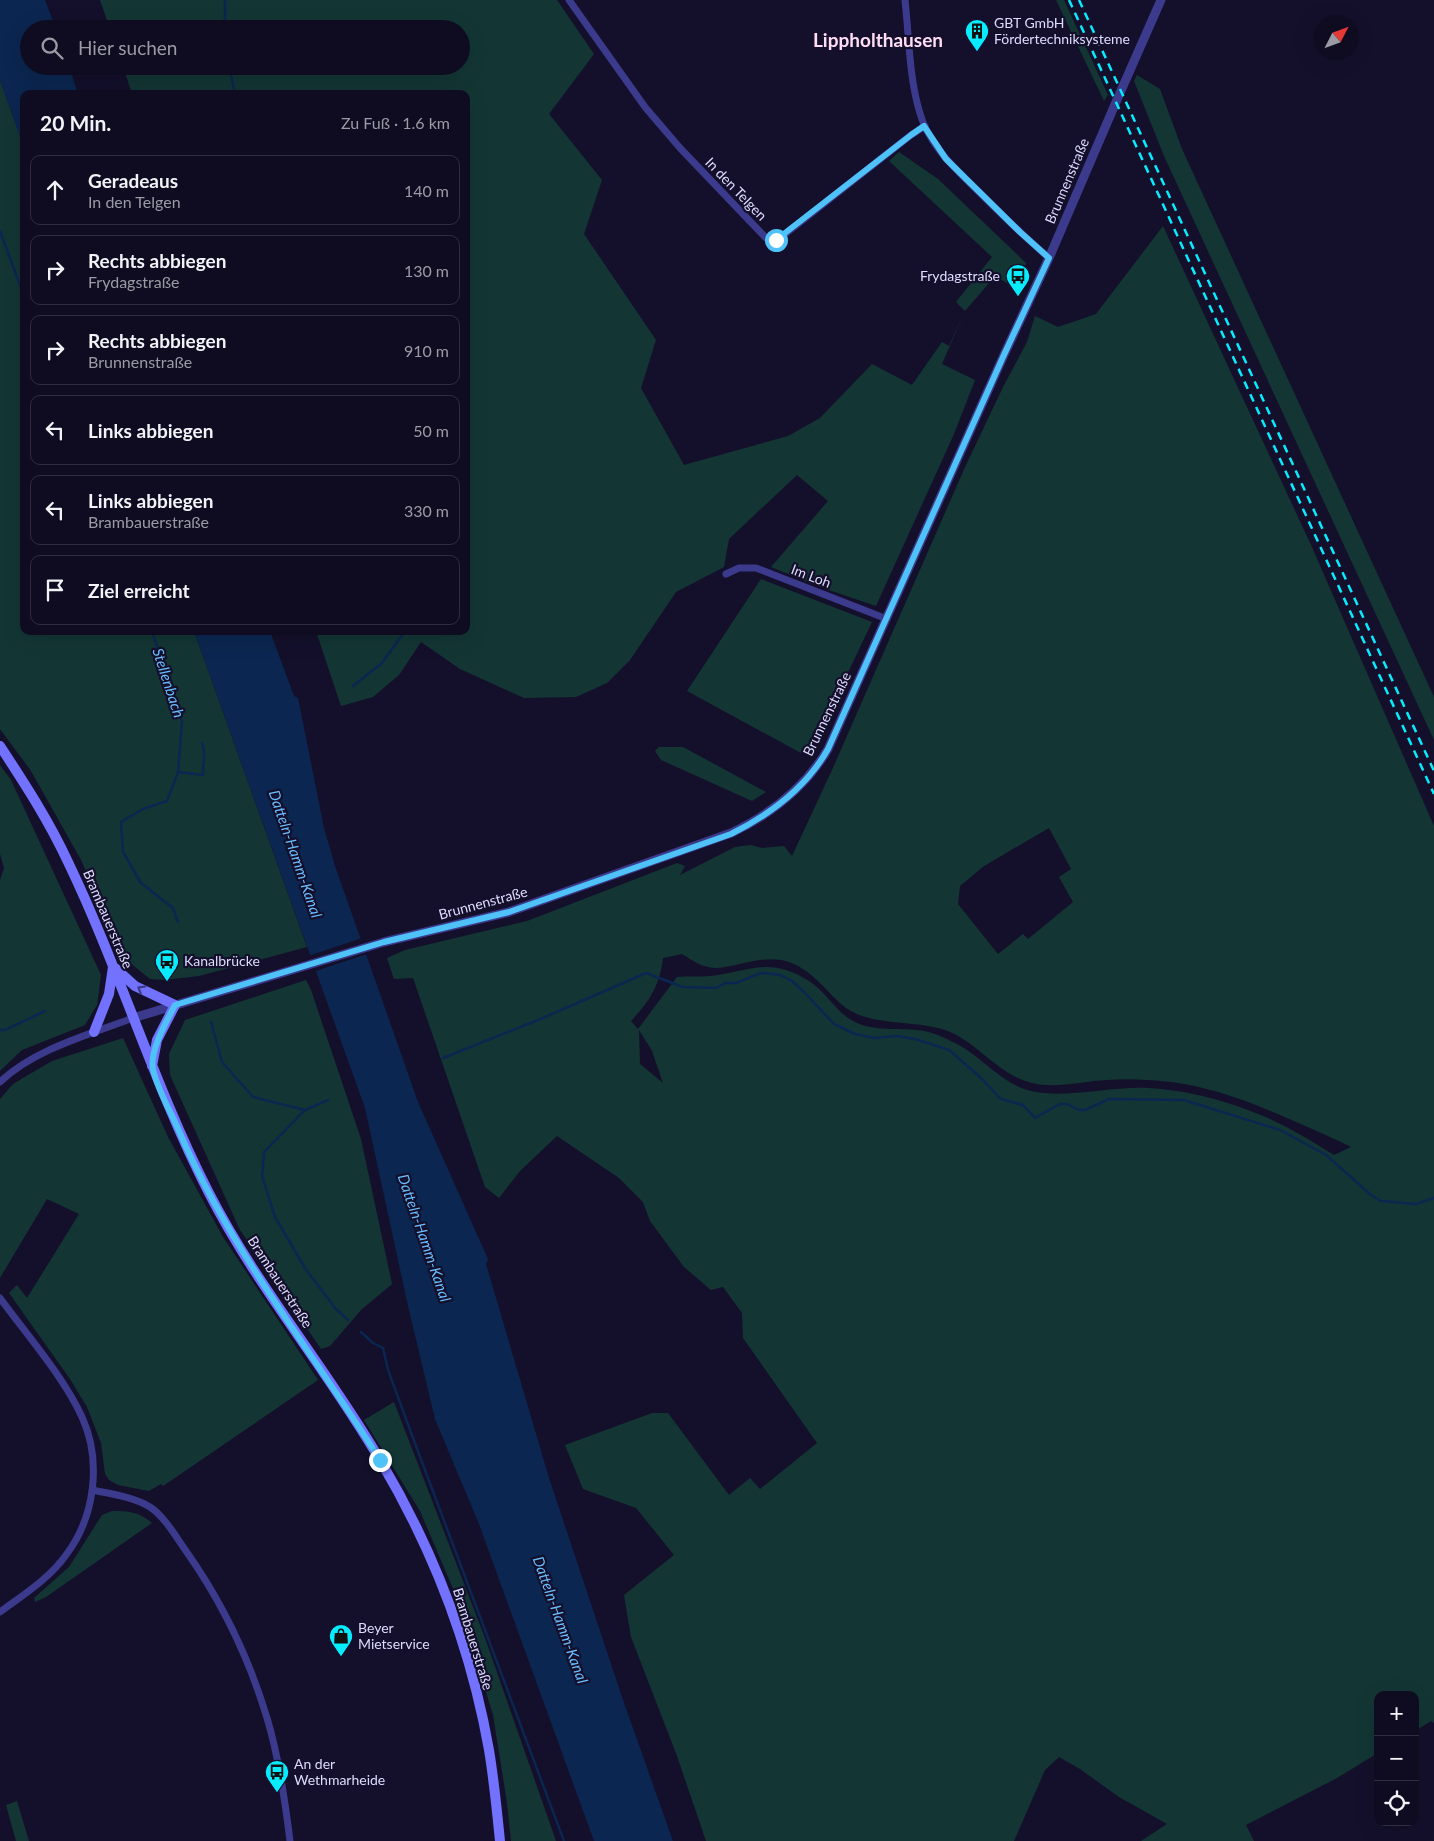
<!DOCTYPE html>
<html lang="de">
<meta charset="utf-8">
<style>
body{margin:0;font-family:Lato,sans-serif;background:#18152a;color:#f1f3f6}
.controls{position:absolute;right:15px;bottom:15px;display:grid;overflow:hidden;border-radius:10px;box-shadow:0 5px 20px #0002}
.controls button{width:45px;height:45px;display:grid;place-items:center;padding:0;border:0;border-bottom:1px solid #2f2c3f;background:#0f0c21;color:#f1f3f6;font:25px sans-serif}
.compass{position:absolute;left:1314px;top:15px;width:45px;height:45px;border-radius:50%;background:#0f0c21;box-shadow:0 5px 20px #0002;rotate:48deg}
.stop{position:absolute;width:15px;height:15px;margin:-11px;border:4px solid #4fc3f7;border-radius:50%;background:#fff}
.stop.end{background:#4fc3f7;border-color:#fff;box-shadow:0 1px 5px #0008}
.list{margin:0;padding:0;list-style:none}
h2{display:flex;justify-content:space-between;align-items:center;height:65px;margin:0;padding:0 20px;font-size:21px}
h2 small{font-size:16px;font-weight:400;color:#9b9ba5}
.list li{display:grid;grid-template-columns:32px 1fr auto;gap:15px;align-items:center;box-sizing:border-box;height:70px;margin:0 10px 10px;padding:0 10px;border:1px solid #2f2c3f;border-radius:10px}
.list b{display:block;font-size:19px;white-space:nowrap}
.list p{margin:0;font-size:16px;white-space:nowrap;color:#9b9ba5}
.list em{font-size:16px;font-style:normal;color:#9b9ba5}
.icon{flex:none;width:28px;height:28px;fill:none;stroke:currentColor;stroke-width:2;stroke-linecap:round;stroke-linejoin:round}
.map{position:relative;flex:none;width:1434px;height:1841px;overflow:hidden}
.search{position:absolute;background:#0f0c21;box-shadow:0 5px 20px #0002;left:20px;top:20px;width:450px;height:55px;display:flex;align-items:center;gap:12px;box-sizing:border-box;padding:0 18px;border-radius:28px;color:#9b9ba5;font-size:19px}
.panel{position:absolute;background:#0f0c21;box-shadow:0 5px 20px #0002;left:20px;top:90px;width:450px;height:545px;border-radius:10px}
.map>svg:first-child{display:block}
</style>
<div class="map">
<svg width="1434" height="1841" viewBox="0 0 1434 1841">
<rect width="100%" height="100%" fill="#14102c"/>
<!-- green -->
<path fill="#133634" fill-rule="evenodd" d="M100,0H557L594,54L549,114L602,180L584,234L656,340L641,388L684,465L788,436L820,418L872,364L912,385L942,342L949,346L965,311L956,302L992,257L889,161L899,152L938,179L1026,263L1017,289L995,276L965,311L942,364L975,380L954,434L876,606L820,587L771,567L828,501L797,475L729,539L724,567L676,592L630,660L607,683L576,697L524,698L460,669L421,642L399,675L373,697L341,706L316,631H466V94H132L123,66H461V29H110Z
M1056,0H1064L1108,95L1104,101Z
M1137,75L1160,89L1182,149L1434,697V740L1164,156L1134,81Z
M0,80L24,147V631H194L307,947L199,976L164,980L150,979L124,958L81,860L31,771L0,729Z
M1163,226L1311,545L1434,826V1723L1431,1721L1415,1731V1695H1378V1753L1337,1778L1246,1825L1254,1841H1141L1167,1824L1119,1797L1080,1769L1059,1757L1045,1770L1014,1841H706L677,1756L631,1637L624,1595L674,1555L636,1508L583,1489L565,1445L652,1413H668L729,1495L750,1478L760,1489L817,1443L743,1338L742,1313L723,1287L711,1290L684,1267L650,1221L643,1202L619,1178L557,1136L520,1171L499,1198L485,1187L413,978L394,979L387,958L405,950L527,921L677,863L685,866L680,875L735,847L751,845L762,848L784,846L792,856L832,770L966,465L1003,387L1027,342L1035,316L1058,327L1096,314ZM1049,828L1071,869L1059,877L1073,902L1028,939L1023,934L998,954L958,904L960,886L984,866ZM682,954C693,961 703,968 717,968C743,966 768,952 794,964C816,974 828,994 846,1008C871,1026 915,1020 945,1030C977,1041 998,1075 1032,1083C1056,1089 1082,1081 1107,1080C1120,1079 1135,1079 1148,1080C1203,1082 1254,1103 1303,1125C1319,1132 1336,1139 1351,1147L1334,1155C1313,1142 1291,1128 1268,1118C1231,1102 1188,1090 1148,1088C1111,1086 1067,1099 1031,1091C1001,1084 982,1056 955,1043C945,1038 935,1033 924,1031C902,1027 877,1032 857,1023C836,1014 827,992 809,981C770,956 751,971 711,976C700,977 688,976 677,977L638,1029L631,1021C649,1002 660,985 663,958ZM639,1030L652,1051L663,1083L640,1064Z
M761,579L872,622L815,742L801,753L687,691Z
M659,747H683L766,792L752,801L661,760L655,751Z
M0,765L11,780L101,975L97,1005L85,1025L22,1050L0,1071V880L4,868L0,854Z
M306,980L311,990L361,1139L392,1284L361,1310L330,1346L321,1349L240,1230L170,1075L169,1054L185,1020Z
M123,1038L168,1137L223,1237L318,1380L163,1486L161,1484L149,1491L118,1485L109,1480L105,1474L101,1443L87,1407L70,1379L9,1293L17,1285L27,1298L79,1214L47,1199L0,1278V1099L13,1084L52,1061Z
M394,1402L485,1638L556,1841H511L507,1803L493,1715L457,1598L420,1511L364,1420Z
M112,1511C130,1511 138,1512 152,1523L46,1597L35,1602L34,1598L69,1567L102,1515Z
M17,1801L29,1841H16L6,1805Z"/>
<!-- water -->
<path fill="#0b2650" d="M0,0H45L56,29H29V66H69L78,94H24V147L0,80Z
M194,631H270L294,696L298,698L324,828L335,866L418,1102L488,1259L486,1264L549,1478L623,1700L673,1841H594L479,1524L435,1419L408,1306L365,1108Z"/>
<!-- pier -->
<path fill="#14102c" d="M362,938L367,954L313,972L308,956Z"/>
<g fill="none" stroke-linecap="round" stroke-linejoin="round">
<!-- stream -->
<path stroke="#0b2650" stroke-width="2.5" d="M225,0V29
M229,66L235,94
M0,231L24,296
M152,631L182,721L178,772L167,801L143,809L121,822L123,852L141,883L173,908L178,922
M353,686L382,663L405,631
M178,772L203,775C202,762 207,756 202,743
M211,1022L222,1062L253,1097L305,1110
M0,1030H5L45,1011
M443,1058L543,1018L646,973L683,987L716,988L725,983H736L761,973L780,975L792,981L804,992L834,1024L855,1034L874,1038L896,1036L915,1039L949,1050L980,1077L1001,1099L1023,1105L1035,1118L1060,1104H1067L1079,1110H1085L1109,1099L1184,1100L1280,1130L1326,1155L1371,1195L1381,1201L1416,1204L1434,1198
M328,1100L305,1110L264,1152L262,1176L275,1217L305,1268L335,1308L348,1320
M361,1332L373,1343L383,1348L388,1370L416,1446L564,1841"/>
<!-- minor -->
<path stroke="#3b3a8c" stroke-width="7" d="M569,0L645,107L680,148L766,238L776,240L780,238L911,135L925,126
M905,0C909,36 909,75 919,110C928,146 957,170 982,195C1004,217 1026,238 1049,258
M726,574L739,568H756L887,619
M0,1082C35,1049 88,1035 133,1018
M0,1298C27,1335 63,1376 82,1417C102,1461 95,1517 66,1555C49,1579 23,1595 0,1612
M92,1490C111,1494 134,1497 150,1507C165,1517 176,1537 186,1551C222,1602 249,1658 267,1718C279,1757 285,1800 290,1841"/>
<!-- tertiary -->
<path stroke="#3b3a8c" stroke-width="9" d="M133,1018L384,942L509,912L731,833C771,814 805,788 828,749L1003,357L1049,258L1116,102L1161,0"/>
<!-- secondary -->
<path stroke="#7272ff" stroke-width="10" d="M0,746C25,784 49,821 68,862C120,970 154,1086 209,1193C257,1287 327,1369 380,1460C433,1549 471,1648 489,1750C494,1780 497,1811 500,1841
M115,968L135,986L175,1005L157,1040L152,1066
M94,1032L109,994L113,967"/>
<!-- rail -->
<path stroke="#07ecff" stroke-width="2.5" stroke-dasharray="8 6" stroke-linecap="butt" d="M1069,0L1434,794
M1079,0L1434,771"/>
</g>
<!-- one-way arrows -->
<defs><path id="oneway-chevron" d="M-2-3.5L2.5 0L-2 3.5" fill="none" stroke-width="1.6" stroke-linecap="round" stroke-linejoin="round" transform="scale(1.25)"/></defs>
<use stroke="#3a3780" href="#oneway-chevron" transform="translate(141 989) rotate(-150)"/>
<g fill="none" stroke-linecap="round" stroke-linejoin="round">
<!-- route -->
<path stroke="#4fc3f7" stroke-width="6" d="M380,1460C312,1351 230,1250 179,1131C171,1112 157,1089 153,1069C149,1052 167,1020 175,1005L384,942L509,912L731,834C771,814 806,788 828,749L1003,357L1049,258L1020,232L946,159L924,126L911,135L776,240"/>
</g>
<!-- icons -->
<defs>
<g id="building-pin" transform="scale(1.25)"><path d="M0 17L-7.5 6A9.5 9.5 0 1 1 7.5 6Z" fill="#07ecff" stroke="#14102c"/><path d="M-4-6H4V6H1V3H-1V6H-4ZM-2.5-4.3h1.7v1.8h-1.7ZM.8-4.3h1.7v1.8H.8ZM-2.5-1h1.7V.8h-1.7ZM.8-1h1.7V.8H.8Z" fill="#111"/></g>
<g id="bus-pin" transform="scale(1.25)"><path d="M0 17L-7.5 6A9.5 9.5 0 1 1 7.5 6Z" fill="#07ecff" stroke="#14102c"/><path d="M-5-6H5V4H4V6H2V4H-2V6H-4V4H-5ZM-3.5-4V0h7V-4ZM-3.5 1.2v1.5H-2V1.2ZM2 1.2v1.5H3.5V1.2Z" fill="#111"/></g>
<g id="shop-pin" transform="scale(1.25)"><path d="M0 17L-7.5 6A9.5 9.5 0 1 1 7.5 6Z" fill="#07ecff" stroke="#14102c"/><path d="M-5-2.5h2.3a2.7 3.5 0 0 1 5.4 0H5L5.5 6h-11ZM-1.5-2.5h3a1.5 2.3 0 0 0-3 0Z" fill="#111"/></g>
</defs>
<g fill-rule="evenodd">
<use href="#building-pin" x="977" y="31"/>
<use href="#bus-pin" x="1018" y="276"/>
<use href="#bus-pin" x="167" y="961"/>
<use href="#shop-pin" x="341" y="1636"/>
<use href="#bus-pin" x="277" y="1772"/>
</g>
<g text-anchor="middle" stroke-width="4.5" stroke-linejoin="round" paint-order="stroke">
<!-- poi labels -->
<g font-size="14" fill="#dedbff" stroke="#14102c" text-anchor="start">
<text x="994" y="28">GBT GmbH<tspan x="994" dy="16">Fördertechniksysteme</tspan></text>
<text x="1000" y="281" text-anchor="end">Frydagstraße</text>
<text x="184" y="966">Kanalbrücke</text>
<text x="358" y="1633">Beyer<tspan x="358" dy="16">Mietservice</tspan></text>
<text x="294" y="1769">An der<tspan x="294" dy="16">Wethmarheide</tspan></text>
</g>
<!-- street labels -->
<g font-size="14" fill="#dedbff" stroke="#14102c">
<text transform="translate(1067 181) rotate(-67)" y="5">Brunnenstraße</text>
<text transform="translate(736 189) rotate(46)" y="5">In den Telgen</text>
<text transform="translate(811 576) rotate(21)" y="5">Im Loh</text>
<text transform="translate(827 714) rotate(-64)" y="5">Brunnenstraße</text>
<text transform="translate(483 903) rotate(-15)" y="5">Brunnenstraße</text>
<text transform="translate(108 919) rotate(67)" y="5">Brambauerstraße</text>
<text transform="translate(280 1282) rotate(57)" y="5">Brambauerstraße</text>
<text transform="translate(473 1639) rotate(73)" y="5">Brambauerstraße</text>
</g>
<!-- water labels -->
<g font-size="15" font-style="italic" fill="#69bdff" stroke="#14102c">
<text transform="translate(168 683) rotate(72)" y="5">Stellenbach</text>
<text transform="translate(295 854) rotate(71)" y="5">Datteln-Hamm-Kanal</text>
<text transform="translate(424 1238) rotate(71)" y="5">Datteln-Hamm-Kanal</text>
<text transform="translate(560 1620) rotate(70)" y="5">Datteln-Hamm-Kanal</text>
</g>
<!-- district labels -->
<g font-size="19" font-weight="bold" fill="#ffddf3" stroke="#14102c">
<text x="878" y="47">Lippholthausen</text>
</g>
</g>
</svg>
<div class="controls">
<button>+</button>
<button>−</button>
<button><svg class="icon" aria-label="locate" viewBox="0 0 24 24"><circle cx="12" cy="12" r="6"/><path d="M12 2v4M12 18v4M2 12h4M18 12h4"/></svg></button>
</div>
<svg class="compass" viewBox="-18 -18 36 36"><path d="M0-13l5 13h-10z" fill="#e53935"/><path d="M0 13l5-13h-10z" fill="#9b9ba5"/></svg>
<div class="stop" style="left:776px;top:240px"></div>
<div class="stop end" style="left:380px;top:1460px"></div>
<div class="search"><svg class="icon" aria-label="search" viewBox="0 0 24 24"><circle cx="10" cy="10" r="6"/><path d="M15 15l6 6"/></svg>Hier suchen</div>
<section class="panel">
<h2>20 Min.<small>Zu Fuß · 1.6 km</small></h2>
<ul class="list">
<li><svg class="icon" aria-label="ahead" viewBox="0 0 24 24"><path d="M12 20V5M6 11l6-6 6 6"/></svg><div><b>Geradeaus</b><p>In den Telgen</p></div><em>140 m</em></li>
<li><svg class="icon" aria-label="right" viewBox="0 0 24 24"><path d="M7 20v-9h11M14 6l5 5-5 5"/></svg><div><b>Rechts abbiegen</b><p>Frydagstraße</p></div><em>130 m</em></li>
<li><svg class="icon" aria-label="right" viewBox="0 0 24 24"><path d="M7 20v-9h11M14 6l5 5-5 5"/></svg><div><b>Rechts abbiegen</b><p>Brunnenstraße</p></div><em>910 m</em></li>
<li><svg class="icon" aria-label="left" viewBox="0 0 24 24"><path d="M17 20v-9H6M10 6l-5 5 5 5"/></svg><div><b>Links abbiegen</b></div><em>50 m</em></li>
<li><svg class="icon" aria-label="left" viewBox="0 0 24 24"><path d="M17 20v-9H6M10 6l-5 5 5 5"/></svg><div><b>Links abbiegen</b><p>Brambauerstraße</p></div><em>330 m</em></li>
<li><svg class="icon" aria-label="arrive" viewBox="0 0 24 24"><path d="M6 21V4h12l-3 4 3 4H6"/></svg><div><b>Ziel erreicht</b></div></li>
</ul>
</section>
</div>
